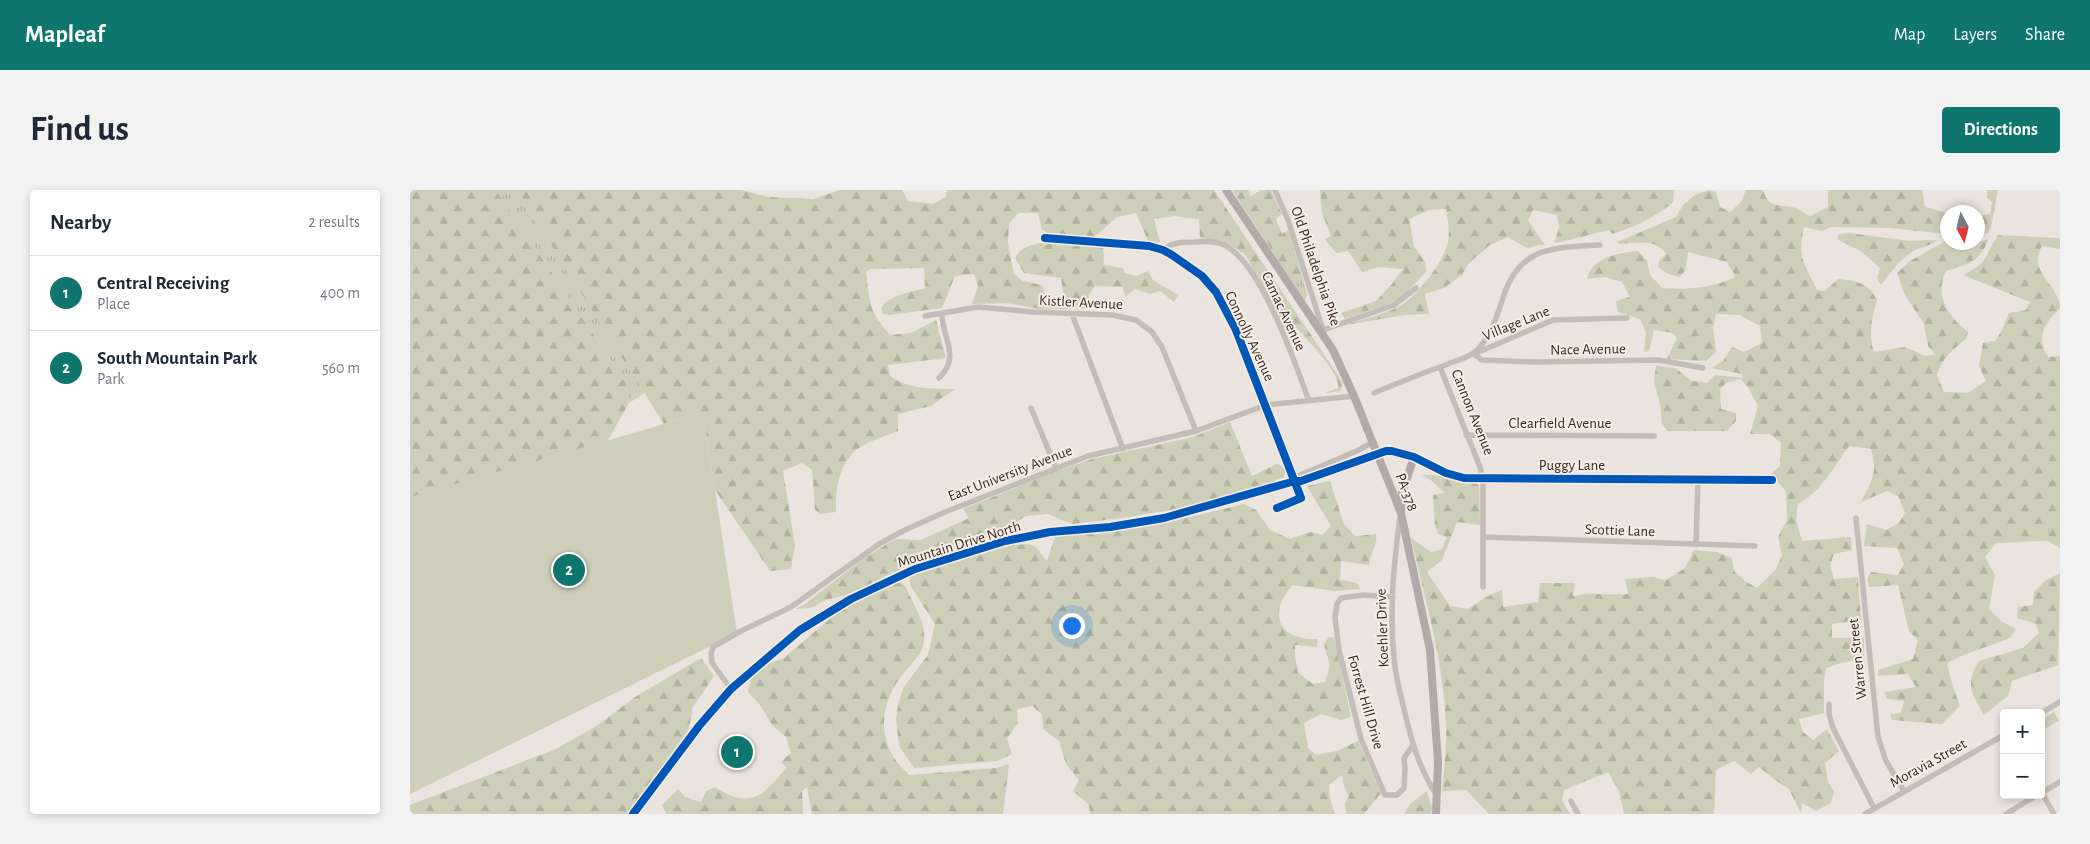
<!DOCTYPE html>
<meta charset="utf-8">
<style>
body{margin:0;font-family:"Alegreya Sans",sans-serif;background:#f2f2f3;color:#1f2937}
.controls{position:absolute;right:15px;bottom:15px;display:grid;overflow:hidden;border-radius:5px;box-shadow:0 2px 8px #0003}
.controls button{width:45px;height:45px;display:grid;place-items:center;padding:0;border:0;border-bottom:1px solid #e0e1e3;background:#fff;color:#1f2937;font:25px sans-serif}
.compass{position:absolute;left:1530px;top:15px;width:45px;height:45px;border-radius:50%;background:#fff;box-shadow:0 2px 8px #0003;rotate:173deg}
.you{position:absolute;left:661px;top:435px;width:18px;height:18px;margin:-12px;border:4px solid #fff;border-radius:50%;background:#1a73e8;box-shadow:0 0 0 8px #1a73e833}
.badge{display:grid;place-items:center;width:32px;height:32px;border-radius:50%;background:#0f766e;color:#fff;font-size:16px;font-weight:700}
.pin{position:absolute;translate:-50% -50%;border:2px solid #fff;box-shadow:0 1px 5px #0006}
.list{margin:0;padding:0;list-style:none}
h2{display:flex;justify-content:space-between;align-items:center;height:65px;margin:0;padding:0 20px;font-size:21px}
h2 small{font-size:16px;font-weight:400;color:#747a83}
.list li{display:grid;grid-template-columns:32px 1fr auto;gap:15px;align-items:center;box-sizing:border-box;height:75px;padding:0 20px;border-top:1px solid #e0e1e3}
.list b{display:block;font-size:19px;white-space:nowrap}
.list p{margin:0;font-size:16px;white-space:nowrap;color:#747a83}
.list em{font-size:16px;font-style:normal;color:#747a83}
.map{position:relative;flex:none;width:1650px;height:624px;overflow:hidden;border-radius:5px}
header{display:flex;align-items:center;gap:30px;box-sizing:border-box;height:70px;padding:0 25px;background:#0f766e;color:#fff}
header strong{font-size:24px}
nav{display:flex;gap:28px;margin-inline-start:auto;font-size:18px}
.intro{display:flex;align-items:center;justify-content:space-between;box-sizing:border-box;height:120px;padding:0 30px}
h1{margin:0;font-size:35px}
.button{padding:12px 22px;border-radius:5px;background:#0f766e;color:#fff;font-size:18px;font-weight:700}
main{display:flex;gap:30px;padding:0 30px}
aside{flex:1;background:#fff;border-radius:5px;box-shadow:0 2px 8px #0003}
.map>svg:first-child{display:block}
</style>
<header>
<strong>Mapleaf</strong>
<nav><a>Map</a><a>Layers</a><a>Share</a></nav>
</header>
<div class="intro"><h1>Find us</h1><a class="button">Directions</a></div>
<main>
<aside>
<h2>Nearby<small>2 results</small></h2>
<ul class="list">
<li><span class="badge">1</span><div><b>Central Receiving</b><p>Place</p></div><em>400 m</em></li>
<li><span class="badge">2</span><div><b>South Mountain Park</b><p>Park</p></div><em>560 m</em></li>
</ul>
</aside>
<div class="map">
<svg width="1650" height="624" viewBox="0 0 1650 624">
<defs>
<pattern id="grass-tufts" width="24" height="20" patternUnits="userSpaceOnUse" patternTransform="scale(1.25)"><rect width="24" height="20" fill="#cdcfb8"/><path d="M3 7l-1-3M5 7V3M7 7l1-3M15 17l-1-3M17 17v-4M19 17l1-3" fill="none" stroke="#b1b29e"/></pattern>
<pattern id="forest-firs" width="22" height="20" patternUnits="userSpaceOnUse" patternTransform="scale(1.25)"><rect width="22" height="20" fill="#cdcfb8"/><path d="M5 1l3.5 6h-7zM16 11l3.5 6h-7z" fill="#b1b29e"/></pattern>
</defs>
<rect width="100%" height="100%" fill="#eae3de"/>
<!-- grass -->
<path fill="url(#grass-tufts)" d="M86,0H106L235,203L219,213L217,194Z
M892,85L897,105L895,111L881,90Z"/>
<!-- forest -->
<path fill="url(#forest-firs)" d="M0,0H86L217,194L219,213L198,250L206,262L0,397Z
M106,0H331L359,7L403,9L430,0H492L498,11L523,14L536,7L537,0H804L933,193L931,201L914,203L928,198C931,183 896,149 885,136L875,141L835,64L813,51L790,48L789,29L764,26L744,29L750,52L739,53L726,23L707,27L688,44L681,47L640,44L632,40L628,23H608L599,34L598,53L604,84L613,91L632,95L637,108H654L651,88L614,83L605,68C617,43 669,56 693,56L694,75L713,78L715,83L727,86L738,81L743,90L768,105L764,112L750,101L740,104L725,99L715,107L713,97L685,96L679,105L677,119H629L597,113L562,114L568,96L564,84L545,86L532,118L479,125L473,124L471,118C478,105 502,102 515,98L514,78L460,79L456,82C460,113 458,120 480,145L501,143L526,130L536,168L478,175L480,186C498,199 523,199 545,199L521,216L488,224V241C476,246 462,250 452,256C429,270 425,298 426,322L410,324L405,320L402,280L392,273L373,281L385,355L381,379L360,381L305,300L293,223L254,234Z
M822,0H838L841,6L851,0H861L872,24L866,29L872,44L878,40L892,85L881,90Z
M910,0H1264L1263,12C1245,28 1224,37 1202,44L1199,40C1180,44 1163,50 1144,53L1149,38L1147,25L1123,20L1118,30L1134,54L1117,58L1098,47L1080,55L1058,74L1052,85L1034,98L1015,104L1019,124L994,125L936,135C953,129 972,125 988,117C1006,108 1033,73 1038,53C1040,42 1038,30 1036,19L1019,20L999,29L1004,56L1015,72L1016,82L993,106L979,114L935,129L931,123L966,111L982,94L993,79L969,77L952,82L938,61L926,63L915,49L921,46L912,23Z
M1299,0L1306,2L1310,17L1320,22L1331,12L1336,0H1353C1359,20 1369,13 1386,18C1391,20 1395,24 1400,26L1418,17V1L1414,0H1512L1515,17L1537,23V44L1480,38L1421,37L1412,41L1394,37C1387,69 1394,72 1407,100L1415,101L1428,89C1446,91 1458,92 1467,110C1462,126 1458,145 1464,162L1495,157L1516,166L1525,164L1518,156L1514,134L1495,105L1487,83L1500,71L1536,51L1568,52L1579,49C1568,74 1560,73 1536,81C1524,106 1538,126 1558,142L1556,149C1542,160 1532,168 1527,185L1534,202L1558,203L1576,191L1569,176L1573,153L1585,151L1592,140L1599,123L1616,120L1620,112L1553,85C1579,72 1574,67 1588,45L1650,48V59L1632,56C1616,82 1650,95 1650,118C1635,133 1625,147 1638,167L1650,166V358L1638,351L1586,353L1575,367L1585,385L1579,419L1591,431L1606,439L1600,448L1551,466L1537,473L1543,497L1550,516L1532,534L1482,530L1480,524L1491,523L1494,511L1477,509L1474,502L1506,497L1498,484L1468,486V480L1503,469L1508,450L1499,441L1488,395L1459,397L1457,389L1461,382L1488,385L1494,374L1487,358L1454,356L1457,334L1476,340L1489,333L1495,323L1488,306L1477,301L1451,312C1462,291 1468,283 1461,259L1439,256C1423,278 1412,301 1388,314L1386,330L1392,351L1441,347L1442,360L1424,364L1420,375L1424,389L1448,387L1451,430L1422,434V448H1454V469L1431,473L1416,478L1414,491V523L1389,529L1393,542L1403,550L1417,539L1429,561L1415,573L1418,592L1424,602L1421,613L1406,621L1392,613L1391,623L1379,599L1365,590L1349,577L1341,584L1324,571L1306,580L1304,624H1214L1209,601L1198,582L1154,600L1152,610L1160,624H1079L1056,600L1032,601C1034,579 1037,557 1036,536C1034,472 1015,409 1001,348L1021,362L1032,359L1037,347L1028,344L1025,335L1023,305L1035,303L1022,291L1012,285C1033,283 1044,292 1065,292L1069,296L1070,335L1047,332L1032,370L1017,382L1040,416L1058,419L1076,407L1092,400L1093,417L1128,412L1130,393H1165L1163,406C1181,401 1199,406 1218,404L1215,389L1242,387L1256,390L1275,378L1284,360L1307,362L1322,368L1324,381L1335,391L1347,398L1366,379L1372,365L1368,347L1377,330L1376,302L1362,283L1370,276L1371,253L1360,244H1340L1348,216L1338,197L1330,189L1316,193L1310,199L1311,219L1326,223V231L1317,241H1258L1252,234L1250,214L1244,192L1246,176L1265,178L1282,191L1297,193L1305,185L1333,188L1332,184L1301,178L1313,171L1322,157L1334,162L1352,153L1350,136L1330,125L1306,124L1303,138L1306,162L1296,171L1257,169L1267,148L1262,143L1244,140L1239,161L1234,162L1236,142L1230,129L1208,122L1206,111L1220,107L1212,92L1195,87L1177,89C1182,67 1208,63 1228,61L1237,71L1240,85L1252,98C1279,100 1301,98 1326,87L1317,72L1278,62L1275,81L1269,87L1256,83L1248,77L1249,71L1256,64C1246,48 1226,53 1210,54L1207,52L1266,27L1273,15L1285,5Z
M1577,0H1588L1582,33L1578,43L1568,45V26L1580,24L1582,12L1577,8Z
M1439,43L1500,51L1528,50C1521,56 1513,56 1505,60C1491,68 1481,82 1471,95L1467,88L1470,78L1452,62L1427,49L1429,44Z
M820,232L842,286L867,274L877,279L874,287L840,301L796,314L719,327L662,334L638,324L616,326L589,342L567,352L510,370L439,404L416,410L400,418L385,419L395,414L453,369L485,349L511,350L559,328L553,319L644,282L682,269L783,247Z
M920,291L934,334L945,346L966,344C968,355 960,363 959,375L931,371L930,390L947,393L950,399L925,401L882,395C878,401 872,409 870,416C864,442 887,450 908,449L907,457L885,455V466L888,483L903,494L915,492C917,486 921,477 919,471C917,461 910,456 919,447L924,448L941,527L931,530L911,524L894,533L898,558L906,565L927,561L948,551L971,603L954,624H936L935,613L939,606L934,596L932,585L919,595L920,609L925,624H680L679,615L663,601L669,590L656,574L649,551L633,539L632,524L622,516L607,519L608,533L597,548L602,564L587,571L504,578L489,556L486,530L488,515L493,498L518,465L525,434L500,395L499,386C520,379 607,346 624,356C629,359 633,367 637,371L645,347L711,340L760,332L834,314L846,320L860,340L880,349L901,342L912,345L921,336L897,296Z
M1650,383L1648,475L1602,491L1598,506L1574,525C1561,503 1555,494 1569,471L1613,458L1629,443L1626,434L1607,428L1608,417L1623,415L1624,402L1636,390Z
M481,393H492L496,397C502,413 517,433 514,451C513,464 502,473 494,483C474,506 466,540 484,568C488,574 494,579 499,585L586,578L599,574L593,624H402L397,597L392,601L393,624H256L252,615L268,599L275,607L291,612L296,601L305,597C340,620 352,607 376,578L371,572L381,563L376,547L362,535L351,516L338,502L341,487L356,474L374,468L423,426L452,407Z
M291,468L304,486L283,517L279,538L259,571L217,624H0V615L146,559L188,535L225,507Z
M1017,601L1022,619L1021,624H994L1000,614Z"/>
<!-- park -->
<path fill="#cdcfb8" d="M293,223L327,443L0,604V307Z
M1644,522L1649,531L1634,539L1631,538V530Z"/>
<g fill="none" stroke-linecap="round" stroke-linejoin="round">
<!-- minor -->
<path stroke="#c4bcb7" stroke-width="5.5" d="M865,0L878,30L914,143
M635,48L739,56L753,60L762,65L792,86L806,102L826,140L891,308L867,318
M753,60C762,52 773,52 785,52C796,51 809,51 818,57C852,78 885,172 899,211
M662,124L713,259
M515,126L568,117L624,122L702,125L726,130L742,142L752,157L786,241
M1217,128L1143,130L1064,164L1072,170L1126,172L1249,170L1293,178
M913,140L984,115L1006,98
M1030,177L1070,277L1073,289V397
M529,188C551,166 533,151 532,124
M964,203C988,193 1013,183 1038,174C1047,170 1059,168 1066,161C1080,148 1086,129 1092,111C1108,56 1141,58 1190,55
M621,218L646,278
M1056,245L1244,246
M885,291L888,286L949,260L963,252
M990,327C984,373 979,420 984,467C985,485 990,502 994,519C1001,550 1009,578 1026,604
M1446,328L1468,547L1476,571L1494,601
M1074,347L1345,356
M1286,355L1288,289
M983,407L953,405L931,408L927,414L925,428L929,460L951,549L975,605H987L994,598L995,578L994,568L1003,555
M321,499L302,473L301,464L303,457L327,443L381,417L469,354L495,340L535,322L678,266L786,241L856,215L944,206
M1419,514V524L1423,538L1464,618
M1631,523L1650,512
M1631,603L1650,592
M1632,603L1644,624
M1161,611L1168,624
M223,624L289,536L321,499L390,440L441,409L505,379L595,351L640,342L700,337L754,328L885,291H891L976,261H982L1004,267L1036,283L1054,288L1362,290
M1455,624L1594,545
M1596,624L1627,605"/>
<!-- major -->
<path stroke="#b2aaa7" stroke-width="8" d="M816,0L923,160L944,206L991,323L1020,460L1028,572L1026,624
M991,321L992,303L1004,267"/>
<!-- cycleway casing -->
<g stroke="#f8ede4" stroke-width="11">
<path id="cycleway" d="M635,48L739,56L753,60L762,65L792,86L806,102L826,140L891,308L867,318
M223,624L289,536L321,499L390,440L441,409L505,379L595,351L640,342L700,337L754,328L885,291H891L976,261H982L1004,267L1036,283L1054,288L1362,290"/>
</g>
<!-- cycleway -->
<use href="#cycleway" stroke="#0057b8" stroke-width="8"/>
</g>
<g text-anchor="middle" stroke-width="4" stroke-linejoin="round" paint-order="stroke">
<!-- street labels -->
<g font-size="15" fill="#342926" stroke="#f8ede4">
<text transform="translate(906 76) rotate(71)" y="5">Old Philadelphia Pike</text>
<text transform="translate(671 112) rotate(3)" y="5">Kistler Avenue</text>
<text transform="translate(874 121) rotate(65)" y="5">Camac Avenue</text>
<text transform="translate(1106 133) rotate(-22)" y="5">Village Lane</text>
<text transform="translate(840 146) rotate(65)" y="5">Connolly Avenue</text>
<text transform="translate(1178 159) rotate(-1)" y="5">Nace Avenue</text>
<text transform="translate(1063 222) rotate(68)" y="5">Cannon Avenue</text>
<text x="1150" y="238">Clearfield Avenue</text>
<text x="1162" y="280">Puggy Lane</text>
<text transform="translate(600 283) rotate(-21)" y="5">East University Avenue</text>
<text transform="translate(997 302) rotate(70)" y="5">PA-378</text>
<text transform="translate(1210 340) rotate(2)" y="5">Scottie Lane</text>
<text transform="translate(549 354) rotate(-17)" y="5">Mountain Drive North</text>
<text transform="translate(972 438) rotate(-92)" y="5">Koehler Drive</text>
<text transform="translate(1447 469) rotate(-96)" y="5">Warren Street</text>
<text transform="translate(956 512) rotate(74)" y="5">Forrest Hill Drive</text>
<text transform="translate(1518 573) rotate(-29)" y="5">Moravia Street</text>
</g>
</g>
</svg>
<div class="controls">
<button>+</button>
<button>−</button>
</div>
<svg class="compass" viewBox="-18 -18 36 36"><path d="M0-13l5 13h-10z" fill="#e53935"/><path d="M0 13l5-13h-10z" fill="#747a83"/></svg>
<div class="you"></div>
<div class="pin badge" style="left:327px;top:562px">1</div>
<div class="pin badge" style="left:159px;top:380px">2</div>
</div>
</main>
